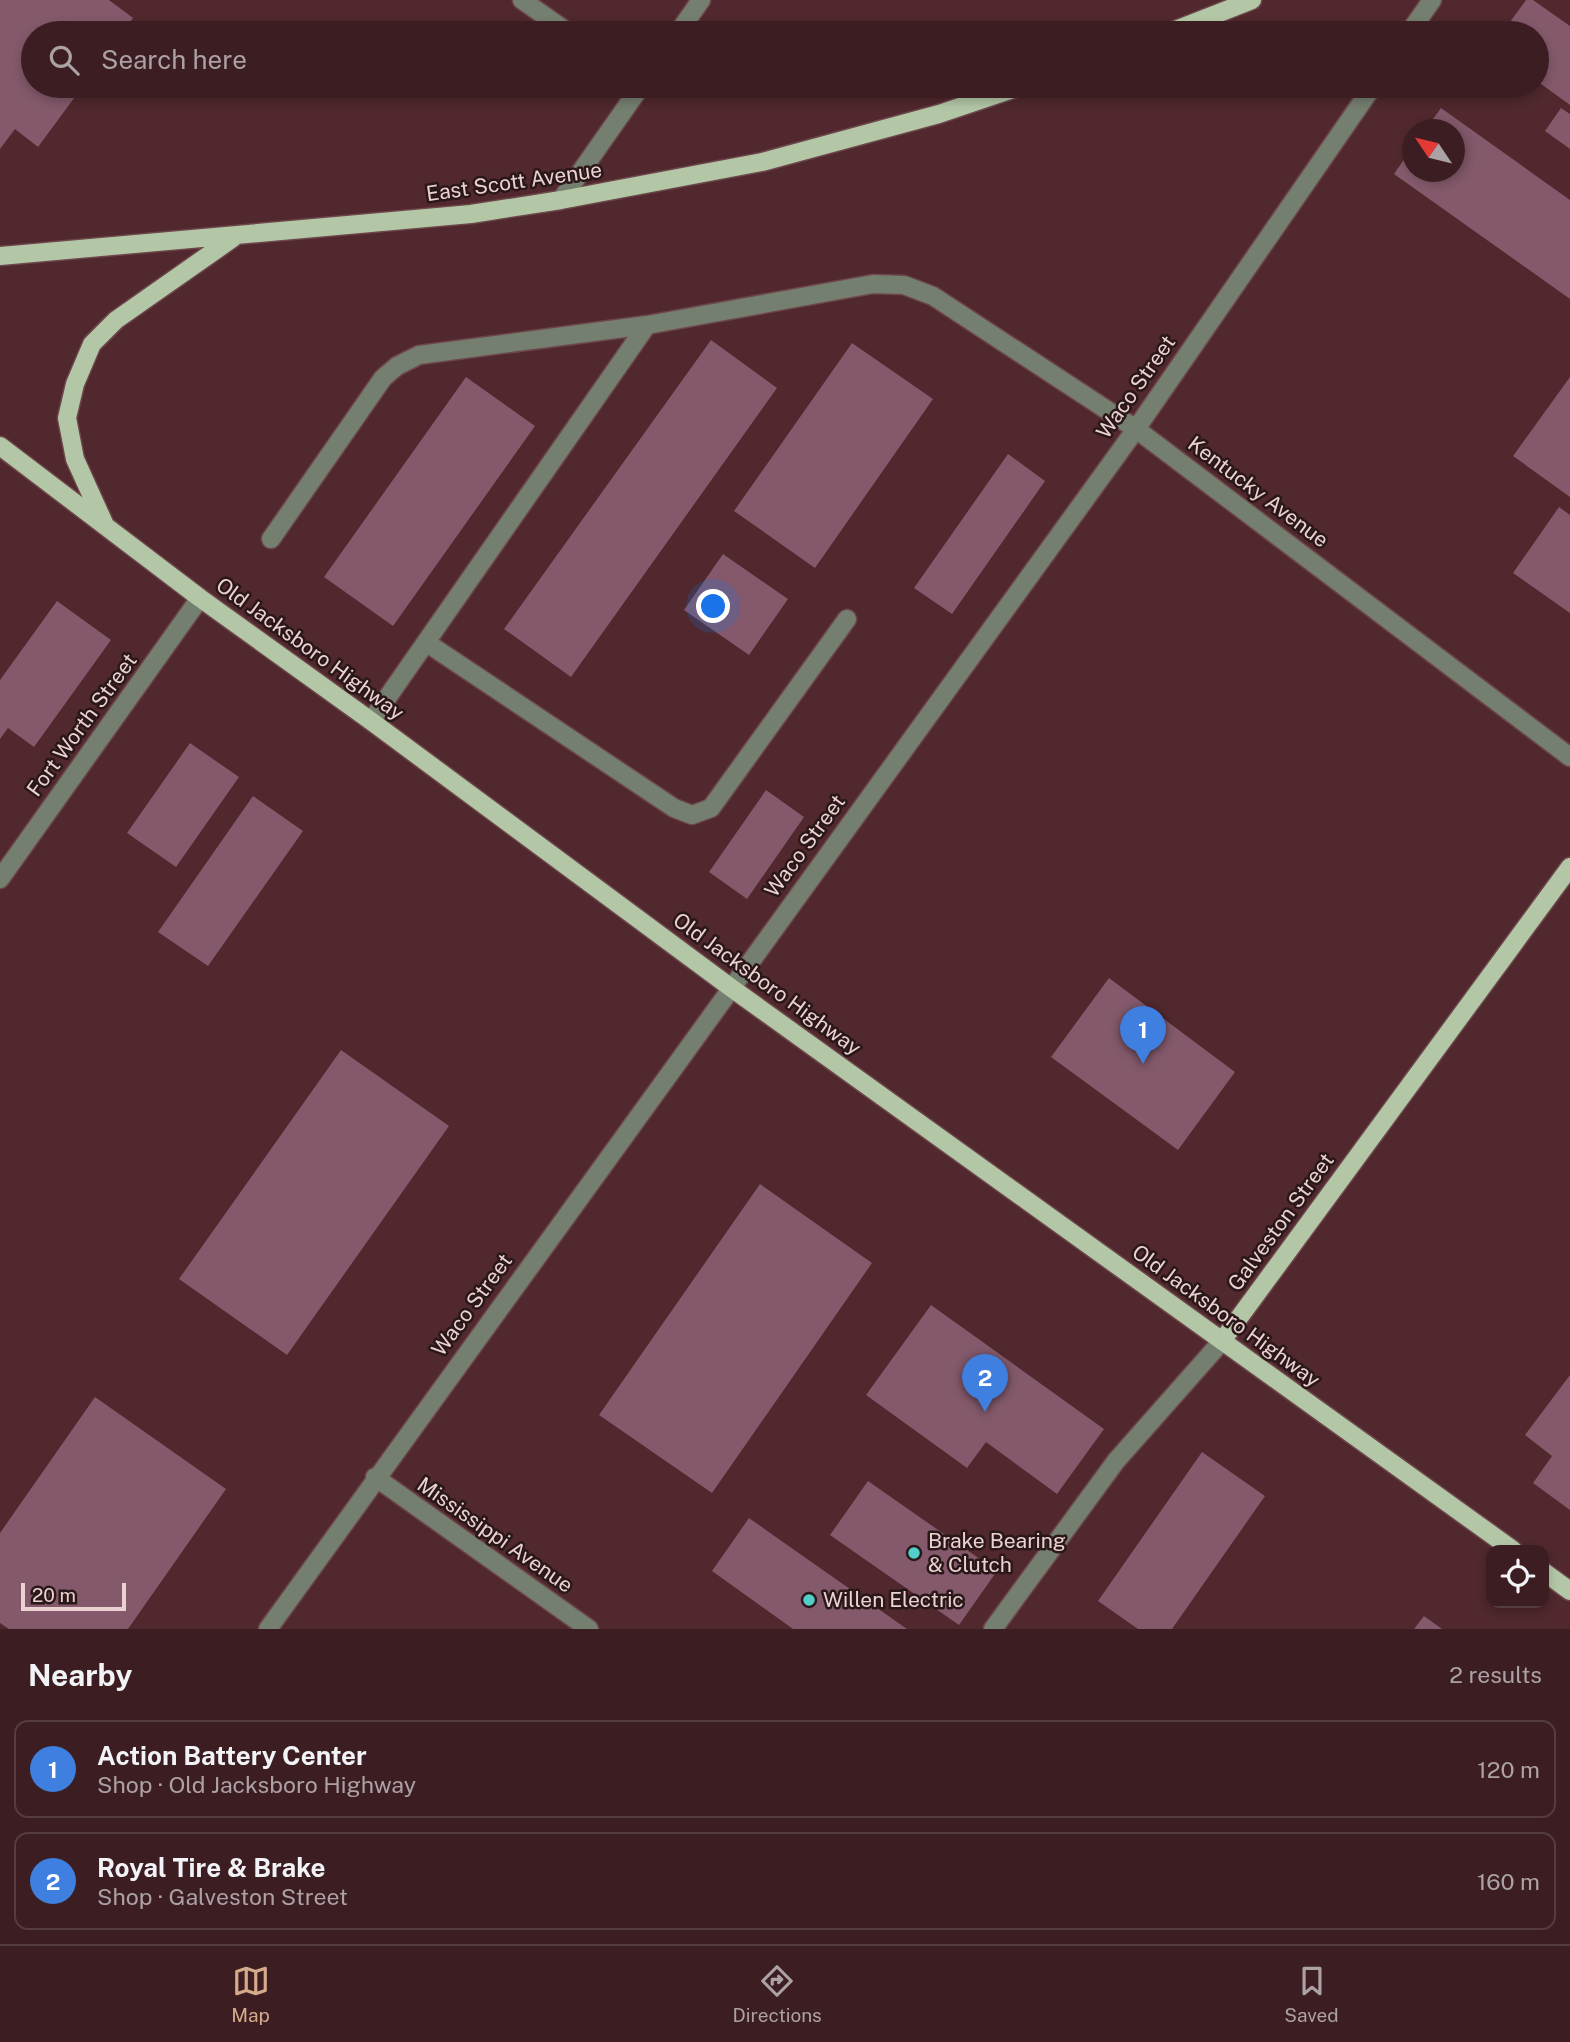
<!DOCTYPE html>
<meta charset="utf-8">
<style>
body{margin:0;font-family:"Public Sans",sans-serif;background:#43272a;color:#f1f3f6}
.controls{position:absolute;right:21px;bottom:21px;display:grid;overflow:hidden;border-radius:14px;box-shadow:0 4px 10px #0003}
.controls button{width:63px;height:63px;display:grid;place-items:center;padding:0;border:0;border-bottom:2px solid #553c40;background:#3c1e22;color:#f1f3f6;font:35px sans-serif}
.compass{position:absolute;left:1402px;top:119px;width:63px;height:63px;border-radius:50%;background:#3c1e22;box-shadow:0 4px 10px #0003;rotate:305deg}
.scale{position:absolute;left:21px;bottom:18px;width:105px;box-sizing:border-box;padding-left:7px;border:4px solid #ecd1d3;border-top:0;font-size:19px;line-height:24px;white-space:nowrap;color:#ecd1d3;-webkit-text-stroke:5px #2a1819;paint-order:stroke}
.you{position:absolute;left:714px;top:607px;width:24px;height:24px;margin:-18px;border:5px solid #fff;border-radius:50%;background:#1a73e8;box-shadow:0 0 0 10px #1a73e833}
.badge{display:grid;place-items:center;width:46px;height:46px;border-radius:50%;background:#d6ab8b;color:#fff;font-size:23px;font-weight:700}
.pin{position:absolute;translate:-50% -58px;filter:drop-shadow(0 2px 4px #0008)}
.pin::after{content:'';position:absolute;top:37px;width:24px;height:21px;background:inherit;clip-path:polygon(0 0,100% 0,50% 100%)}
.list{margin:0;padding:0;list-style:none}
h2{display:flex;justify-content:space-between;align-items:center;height:91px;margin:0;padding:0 28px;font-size:30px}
h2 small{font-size:23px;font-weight:400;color:#aca2a5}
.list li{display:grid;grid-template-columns:46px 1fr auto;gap:21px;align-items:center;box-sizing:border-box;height:98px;margin:0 14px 14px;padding:0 14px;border:2px solid #553c40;border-radius:14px}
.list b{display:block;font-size:26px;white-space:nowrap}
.list p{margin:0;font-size:23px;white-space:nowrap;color:#aca2a5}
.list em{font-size:23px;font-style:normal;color:#aca2a5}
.icon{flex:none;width:38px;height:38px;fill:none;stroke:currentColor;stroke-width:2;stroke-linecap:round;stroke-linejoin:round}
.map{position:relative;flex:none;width:1570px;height:1629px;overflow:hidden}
.search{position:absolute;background:#3c1e22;box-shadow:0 4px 10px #0003;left:21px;right:21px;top:21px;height:77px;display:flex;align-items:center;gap:18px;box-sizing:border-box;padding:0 24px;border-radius:38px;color:#aca2a5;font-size:26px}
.sheet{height:315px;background:#3c1e22}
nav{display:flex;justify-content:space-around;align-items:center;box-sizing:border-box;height:98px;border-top:2px solid #553c40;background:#3c1e22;font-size:19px;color:#aca2a5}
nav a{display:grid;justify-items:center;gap:4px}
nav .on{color:#d6ab8b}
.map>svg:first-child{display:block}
</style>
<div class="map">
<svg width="1570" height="1629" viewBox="0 0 1570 1629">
<rect width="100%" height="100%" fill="#50282d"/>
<!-- building -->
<path fill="#83596b" d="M0,0H109L133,18L122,33H33V86H83L38,147L15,129L0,149Z
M1526,0H1533L1570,26V105L1537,81V33H1502Z
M1441,108L1570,200V299L1394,174L1412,148V172H1454V130H1425Z
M1561,108L1570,114V149L1545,131Z
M711,340L777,388L571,677L504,629Z
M852,343L933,399L815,568L734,511Z
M466,377L535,426L393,626L324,577Z
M1570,377V497L1513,456Z
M1008,454L1045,481L952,614L914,588Z
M1559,507L1570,515V613L1513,573Z
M723,554L788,599L749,655L684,610Z
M57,601L111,640L34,747L8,728L0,739V680Z
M190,743L239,777L176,867L127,833Z
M766,790L804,817L747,899L709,872Z
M253,796L303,831L208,966L158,932Z
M1109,978L1235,1072L1178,1150L1051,1057Z
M341,1050L449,1126L287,1355L179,1279Z
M760,1184L872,1263L712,1493L599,1415Z
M931,1305L1104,1429L1057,1494L986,1442L967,1468L866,1395Z
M1570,1375V1510L1533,1483L1552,1456L1525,1435Z
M95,1397L226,1489L128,1629H9L0,1623V1533Z
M1202,1452L1265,1496L1172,1629H1138L1098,1601Z
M868,1481L997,1571L959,1625L830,1535Z
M749,1518L907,1629H793L712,1571Z
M1424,1616L1442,1629H1414Z"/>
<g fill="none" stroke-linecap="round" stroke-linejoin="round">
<!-- minor casing -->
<g stroke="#6c464b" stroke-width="21">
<path id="minor" d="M522,0L569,33
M678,33L701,0
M1409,33L1432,0
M561,200L641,86
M271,539L383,378L397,366L419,355L647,325
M427,643L674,808L692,815L711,808L847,619
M371,721L647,325L873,284L904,285L933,296L1136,429L1570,757
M0,879L200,598
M375,1477L589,1629
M268,1629L1136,429L1373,86
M993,1629L1116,1461L1222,1341"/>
</g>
<!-- major casing -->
<g stroke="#6c464b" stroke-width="21">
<path id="major" d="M1168,33L1252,0
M0,256L471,214L561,200L762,162L939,114L1022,86
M0,446L200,598L371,721L730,987L1513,1550
M104,523L75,459L67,418L75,384L92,344L116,320L233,238
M1222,1341L1570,867
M1544,1572L1570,1591"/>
</g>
<!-- minor -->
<use href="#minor" stroke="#757f6f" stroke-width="18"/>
<!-- major -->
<use href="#major" stroke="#b3c7a6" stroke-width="18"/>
</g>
<!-- markers -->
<g fill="#53cdca" stroke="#2a1819" stroke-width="2.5">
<circle cx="914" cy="1553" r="7"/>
<circle cx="809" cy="1600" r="7"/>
</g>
<g text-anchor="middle" stroke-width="5" stroke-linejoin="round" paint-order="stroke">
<!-- street labels -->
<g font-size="21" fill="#ecd1d3" stroke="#2a1819">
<text transform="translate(514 182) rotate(-8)" y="7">East Scott Avenue</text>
<text transform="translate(1136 387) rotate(-55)" y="7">Waco Street</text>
<text transform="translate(1258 492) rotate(37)" y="7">Kentucky Avenue</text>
<text transform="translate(310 649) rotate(36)" y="7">Old Jacksboro Highway</text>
<text transform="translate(82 725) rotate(-54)" y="7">Fort Worth Street</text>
<text transform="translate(805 846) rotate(-54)" y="7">Waco Street</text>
<text transform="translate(767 984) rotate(36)" y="7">Old Jacksboro Highway</text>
<text transform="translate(1281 1222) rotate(-54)" y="7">Galveston Street</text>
<text transform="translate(472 1305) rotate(-54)" y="7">Waco Street</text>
<text transform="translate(1226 1316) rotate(36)" y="7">Old Jacksboro Highway</text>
<text transform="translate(495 1535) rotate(35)" y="7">Mississippi Avenue</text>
</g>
<!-- poi labels -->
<g font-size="21" fill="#ecd1d3" stroke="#2a1819" text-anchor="start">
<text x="928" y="1548">Brake Bearing<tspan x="928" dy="24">&amp; Clutch</tspan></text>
<text x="823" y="1607">Willen Electric</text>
</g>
</g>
</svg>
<div class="controls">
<button><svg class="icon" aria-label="locate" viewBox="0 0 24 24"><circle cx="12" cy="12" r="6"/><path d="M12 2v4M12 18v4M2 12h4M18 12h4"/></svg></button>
</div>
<svg class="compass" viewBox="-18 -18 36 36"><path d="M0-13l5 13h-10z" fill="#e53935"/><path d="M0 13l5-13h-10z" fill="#aca2a5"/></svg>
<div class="scale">20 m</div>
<div class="you"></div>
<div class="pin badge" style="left:1143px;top:1064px;background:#3f7fe0">1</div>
<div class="pin badge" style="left:985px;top:1412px;background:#3f7fe0">2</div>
<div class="search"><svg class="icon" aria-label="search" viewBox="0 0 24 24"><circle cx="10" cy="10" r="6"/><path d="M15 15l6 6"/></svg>Search here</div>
</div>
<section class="sheet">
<h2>Nearby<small>2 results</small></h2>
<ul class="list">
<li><span class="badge" style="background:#3f7fe0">1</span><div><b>Action Battery Center</b><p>Shop · Old Jacksboro Highway</p></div><em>120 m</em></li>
<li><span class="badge" style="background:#3f7fe0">2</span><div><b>Royal Tire &amp; Brake</b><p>Shop · Galveston Street</p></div><em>160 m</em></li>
</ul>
</section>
<nav>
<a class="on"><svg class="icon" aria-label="map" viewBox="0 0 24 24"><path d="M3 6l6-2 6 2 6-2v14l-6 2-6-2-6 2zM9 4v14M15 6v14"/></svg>Map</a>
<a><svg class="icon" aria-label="directions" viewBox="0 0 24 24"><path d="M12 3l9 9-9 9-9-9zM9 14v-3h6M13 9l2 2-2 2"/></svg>Directions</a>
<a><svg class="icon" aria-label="saved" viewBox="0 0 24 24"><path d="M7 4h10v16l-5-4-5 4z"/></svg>Saved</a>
</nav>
